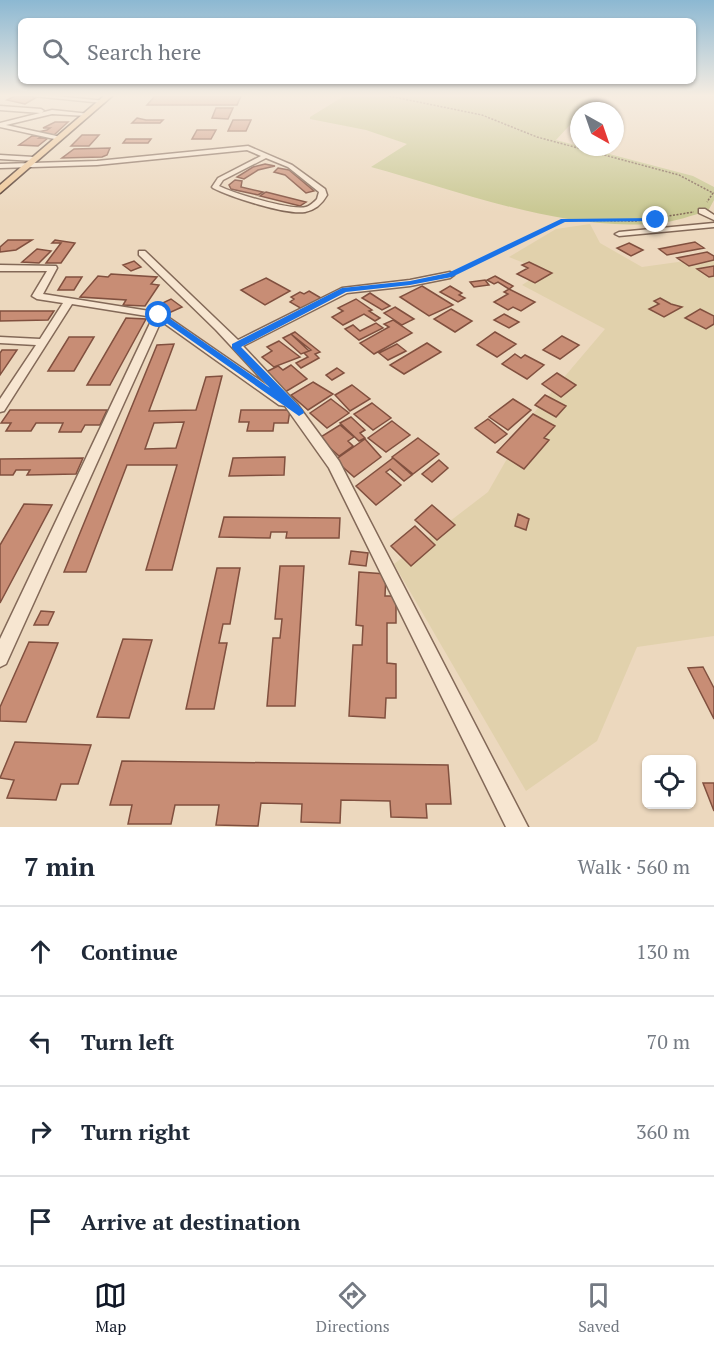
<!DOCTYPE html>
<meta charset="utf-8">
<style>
body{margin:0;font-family:"PT Serif",serif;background:#f6f6f7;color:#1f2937}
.controls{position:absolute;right:18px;bottom:18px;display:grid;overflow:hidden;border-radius:9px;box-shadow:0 2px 4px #0004}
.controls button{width:54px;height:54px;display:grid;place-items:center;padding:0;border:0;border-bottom:2px solid #e0e1e3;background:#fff;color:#1f2937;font:30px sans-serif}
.compass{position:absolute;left:570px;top:102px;width:54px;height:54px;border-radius:50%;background:#fff;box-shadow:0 2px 4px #0004;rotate:140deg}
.stop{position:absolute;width:18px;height:18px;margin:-14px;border:4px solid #1a73e8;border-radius:50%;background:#fff}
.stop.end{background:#1a73e8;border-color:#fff;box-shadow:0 2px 6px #0008}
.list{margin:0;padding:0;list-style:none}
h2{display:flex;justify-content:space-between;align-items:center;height:78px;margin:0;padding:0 24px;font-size:26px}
h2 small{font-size:20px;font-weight:400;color:#747a83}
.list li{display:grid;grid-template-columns:39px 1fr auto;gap:18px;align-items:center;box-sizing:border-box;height:90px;padding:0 24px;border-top:2px solid #e0e1e3}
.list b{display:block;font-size:22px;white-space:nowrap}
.list em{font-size:20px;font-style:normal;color:#747a83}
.icon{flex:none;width:33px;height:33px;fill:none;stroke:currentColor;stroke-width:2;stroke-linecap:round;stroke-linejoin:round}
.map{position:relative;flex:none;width:714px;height:827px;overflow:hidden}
.search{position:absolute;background:#fff;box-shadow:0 2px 4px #0004;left:18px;right:18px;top:18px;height:66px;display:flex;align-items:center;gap:15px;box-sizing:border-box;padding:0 21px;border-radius:9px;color:#747a83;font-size:22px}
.sheet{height:438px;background:#fff}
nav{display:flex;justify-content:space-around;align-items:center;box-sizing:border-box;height:84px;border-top:2px solid #e0e1e3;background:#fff;font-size:16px;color:#747a83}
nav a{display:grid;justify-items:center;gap:3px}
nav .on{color:#111827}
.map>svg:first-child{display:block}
</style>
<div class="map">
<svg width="714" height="827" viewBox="0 0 714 827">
<rect width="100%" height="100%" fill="#ecd8be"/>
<!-- farmland -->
<path fill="#e1d1ac" d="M590,224L600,243L642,267L714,257V636L637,647L597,741L526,791L394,564L488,492L532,415L605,329L522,285L544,271L509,257L556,229Z"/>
<!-- green -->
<path fill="#c9c893" d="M344,96H597L583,111H579V115L556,140L693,176L714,187V200L708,211C692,215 675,222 659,223C567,233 459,191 371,167L407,144L366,130L310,119V117Z"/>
<!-- building -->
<path fill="#c88d75" stroke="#81503f" stroke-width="1.5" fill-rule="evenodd" d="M15,96H21L37,97L25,104L7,100Z
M155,96H241L237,105H147Z
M216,108H233L228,119L212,118Z
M137,118L146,120H163L160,123H132Z
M233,120H251L246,131H228Z
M55,122H68L54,135L38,132L47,130L50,128H43Z
M197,130H216L211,139H192Z
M82,135H99L89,146H71Z
M32,136H42L39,138H48L38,146L19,145Z
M126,139H151L148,143H123Z
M110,148L107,155L102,157L62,158L74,149Z
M265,164L275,166L258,170L244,179L237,177L253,167Z
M278,168L289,170L314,191L306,193L285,175L274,172Z
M235,180L242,181L241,187L263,192L258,195L231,189L229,185Z
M266,192L306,202L300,206L260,196Z
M8,240H32L16,250L0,252V247Z
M55,240L75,243L61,263H46L61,243H52Z
M695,242L704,248L667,255L659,249Z
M629,243L643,250L631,256L617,248Z
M37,249L51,251L39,263L22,262Z
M707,252L714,256V260L689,266L677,258Z
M134,261L141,267L131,271L123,265Z
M529,262L552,273L535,283L517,274L528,268L522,265Z
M714,266V276L709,277L697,269Z
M111,274L157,277L151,284L159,285L145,306L123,305L126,300L80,297L98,276L108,277Z
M495,276L513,286L509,289L498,282L494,284L487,280Z
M66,277H82L74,290H58Z
M266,278L290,291L265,305L241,290Z
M485,280L489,285L474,287L470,282Z
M422,286L453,305L429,316L400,297Z
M450,286L462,293L459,295L465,298L458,302L440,292Z
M509,289L535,302L521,311L513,307L508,310L494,302L508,294L504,292Z
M309,291L321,298L302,309L290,302L294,299L291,297L300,292L304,294Z
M370,293L390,306L382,310L362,298Z
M660,298L671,304L682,307L664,317L649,309L659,304L654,301Z
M171,299L182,307L169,313L165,311L159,314L152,308Z
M356,299L372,310L369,311L380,318L375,321L364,314L343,325L332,317L343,311L338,308Z
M395,307L414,319L402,325L384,313Z
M451,309L472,321L455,332L434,319Z
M700,309L714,316V324L706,329L685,318Z
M0,311H54L48,320L0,321Z
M504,314L519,322L509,328L494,320Z
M126,318L146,319L110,385H87Z
M393,320L412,333L374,354L360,343L389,327L384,324Z
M376,323L383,328L359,340L345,329L353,325L360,331Z
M295,332L320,352L315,354L319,358L301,368L296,363L308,357L304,353L311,350L291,334Z
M495,332L516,344L497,357L477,345Z
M291,334L309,351L301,354L283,338Z
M562,336L579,345L560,359L543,350Z
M69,337H94L74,371H48Z
M279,341L300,357L274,367L262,357L272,351L267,347Z
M427,343L441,352L404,374L390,365Z
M174,344L149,411L196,410L206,377L222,376L172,570H146L177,465H127L86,572H64L157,345ZM184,422L176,448L145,449L154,423Z
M397,344L406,351L388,360L379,353Z
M2,350H17L0,375V353Z
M515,354L521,358L525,355L544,365L527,379L502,364Z
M291,365L307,379L285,392L264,373L278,366L283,370Z
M337,368L344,373L332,380L326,375Z
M557,373L576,385L561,397L542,384Z
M313,382L333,394L308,410L291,395Z
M352,385L370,399L350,411L335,395Z
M545,395L566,406L556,417L535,405Z
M331,399L349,413L327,428L310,413Z
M513,399L531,410L508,430L489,417Z
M372,403L391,418L373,430L354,414Z
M10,410H107L100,425H85L81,432H59L63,423H36L31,431H6L11,423H1Z
M241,410H290L288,423H274L273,431H247L249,422H239Z
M533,414L555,426L544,438L549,440L524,469L497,452Z
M351,417L365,430L360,433L365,438L359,441L340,423Z
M488,419L507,434L495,443L475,428Z
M392,421L410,435L386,452L368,438Z
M340,425L354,437L348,441L353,446L339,456L319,438Z
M418,438L439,454L413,474L392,457Z
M365,439L381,457L354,477L335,460Z
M285,457L284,475L229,476L233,458Z
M83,458L76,474L27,475L30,470H16L13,475H0V459Z
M393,458L412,475L404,481L390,469L386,472L401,485L376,505L356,486Z
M439,460L448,468L432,482L422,474Z
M24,504L52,505L0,603V545Z
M432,505L455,525L437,540L415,520Z
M518,514L529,519L526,530L515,526Z
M224,517L340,518L339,538H286L287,532H271L270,538L219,537Z
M415,526L435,545L411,566L391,546Z
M351,551L368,553L366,566L349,564Z
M280,566H304L295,706H267L273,638H280L282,619H275Z
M217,568H240L230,624H223L219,643H227L214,709H186Z
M359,572L386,574L385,596H396V623H387V663L396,664V698H386L385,718L349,716L353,645H362L363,626L356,625Z
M41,611L54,612L48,625H34Z
M123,639L152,640L129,718L97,717Z
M29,642L58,643L26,722L0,721V707Z
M703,667L714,688V719L688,668Z
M15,742L91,745L78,784H61L56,800L7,798L14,780L0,778Z
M122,761L448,765L451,804H426L427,818L391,817L390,801L341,800L340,823L301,822L302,804L261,803L258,826L216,825L219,805H175L171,824H128L132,805H110Z
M703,783H714V811Z"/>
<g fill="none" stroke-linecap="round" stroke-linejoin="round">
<!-- street casing -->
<g stroke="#836958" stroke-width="3">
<path id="street" d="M33,96H55L106,101L103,103Z
M0,106L41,109L44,111L41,113L0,110Z
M52,110L90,114L87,116L52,114L6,125L61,137L59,140L0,127V123Z
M248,146L292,165L325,189L327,195C322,204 315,210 305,212C286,215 230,197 213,188L212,187L218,178L261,156L247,150L97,165L0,168V164L97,161ZM266,158L288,167L319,192L317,199C314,202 310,206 306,207C291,211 233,193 219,186L223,180Z
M0,155L34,157L37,159L34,161L0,159Z
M699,209H705L714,215V220L699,213Z
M714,223V227L619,236L615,234L619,232Z
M139,251H145L238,340L342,288L410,280L450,272L454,275L450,278L410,286L347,293L243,346L297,404L339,461L528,827H506L329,468L285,406L279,405L161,321L6,664L0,667V639L153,317L72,304L4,411L0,412V399L36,345L0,343V337L40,339L63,303L37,299L32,296L47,271H0V265L56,266L57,268L43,294L162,313L268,386L216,330L139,255Z"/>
</g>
<!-- primary casing -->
<g stroke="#51382c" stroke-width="3">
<path id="primary" d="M104,96H112L0,193V185Z"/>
</g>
<!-- path -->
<path stroke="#836958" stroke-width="1.5" stroke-dasharray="2 1.5" stroke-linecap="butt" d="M389,96L482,115L537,137L679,175L713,193L707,202
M458,272L564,220L636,221L694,212"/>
<!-- street -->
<use href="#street" fill="#f7e6d1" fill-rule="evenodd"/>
<!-- primary -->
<use href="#primary" fill="#efc796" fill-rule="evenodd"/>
</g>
<!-- sky -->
<linearGradient id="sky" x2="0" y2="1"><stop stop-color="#8cb8d2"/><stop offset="0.45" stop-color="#f6ede2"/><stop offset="1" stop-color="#f6ede2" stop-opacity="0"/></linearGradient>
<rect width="714" height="212" fill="url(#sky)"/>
<!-- route -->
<path fill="#1a73e8" d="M656,218L658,221L565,222L452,277L410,285L346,292L241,347L303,410L304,413L299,416L155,315L162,313L270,388L232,348V344L342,288L410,281L448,273L561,219Z"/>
</svg>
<div class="controls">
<button><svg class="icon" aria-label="locate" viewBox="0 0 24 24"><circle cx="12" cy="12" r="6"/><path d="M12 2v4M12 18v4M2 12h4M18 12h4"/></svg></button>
</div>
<svg class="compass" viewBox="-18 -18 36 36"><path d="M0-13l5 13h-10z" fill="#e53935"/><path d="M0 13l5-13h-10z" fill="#747a83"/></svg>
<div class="stop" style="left:159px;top:315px"></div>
<div class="stop end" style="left:656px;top:220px"></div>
<div class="search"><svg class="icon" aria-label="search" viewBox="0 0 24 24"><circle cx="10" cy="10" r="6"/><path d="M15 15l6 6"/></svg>Search here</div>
</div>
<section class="sheet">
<h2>7 min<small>Walk · 560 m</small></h2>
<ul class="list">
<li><svg class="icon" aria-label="ahead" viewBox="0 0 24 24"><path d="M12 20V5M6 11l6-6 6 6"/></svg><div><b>Continue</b></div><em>130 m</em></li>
<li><svg class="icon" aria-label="left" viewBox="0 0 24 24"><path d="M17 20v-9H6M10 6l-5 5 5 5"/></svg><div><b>Turn left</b></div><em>70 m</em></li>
<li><svg class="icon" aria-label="right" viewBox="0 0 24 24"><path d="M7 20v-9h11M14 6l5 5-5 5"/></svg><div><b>Turn right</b></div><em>360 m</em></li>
<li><svg class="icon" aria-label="arrive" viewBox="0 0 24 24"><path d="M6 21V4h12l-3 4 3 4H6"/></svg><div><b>Arrive at destination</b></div></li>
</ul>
</section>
<nav>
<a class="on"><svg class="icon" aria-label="map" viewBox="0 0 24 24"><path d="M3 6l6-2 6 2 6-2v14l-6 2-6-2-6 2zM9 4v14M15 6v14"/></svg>Map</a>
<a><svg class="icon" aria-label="directions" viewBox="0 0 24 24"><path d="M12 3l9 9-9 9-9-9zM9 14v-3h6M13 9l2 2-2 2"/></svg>Directions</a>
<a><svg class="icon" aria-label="saved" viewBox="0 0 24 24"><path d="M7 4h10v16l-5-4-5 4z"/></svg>Saved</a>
</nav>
